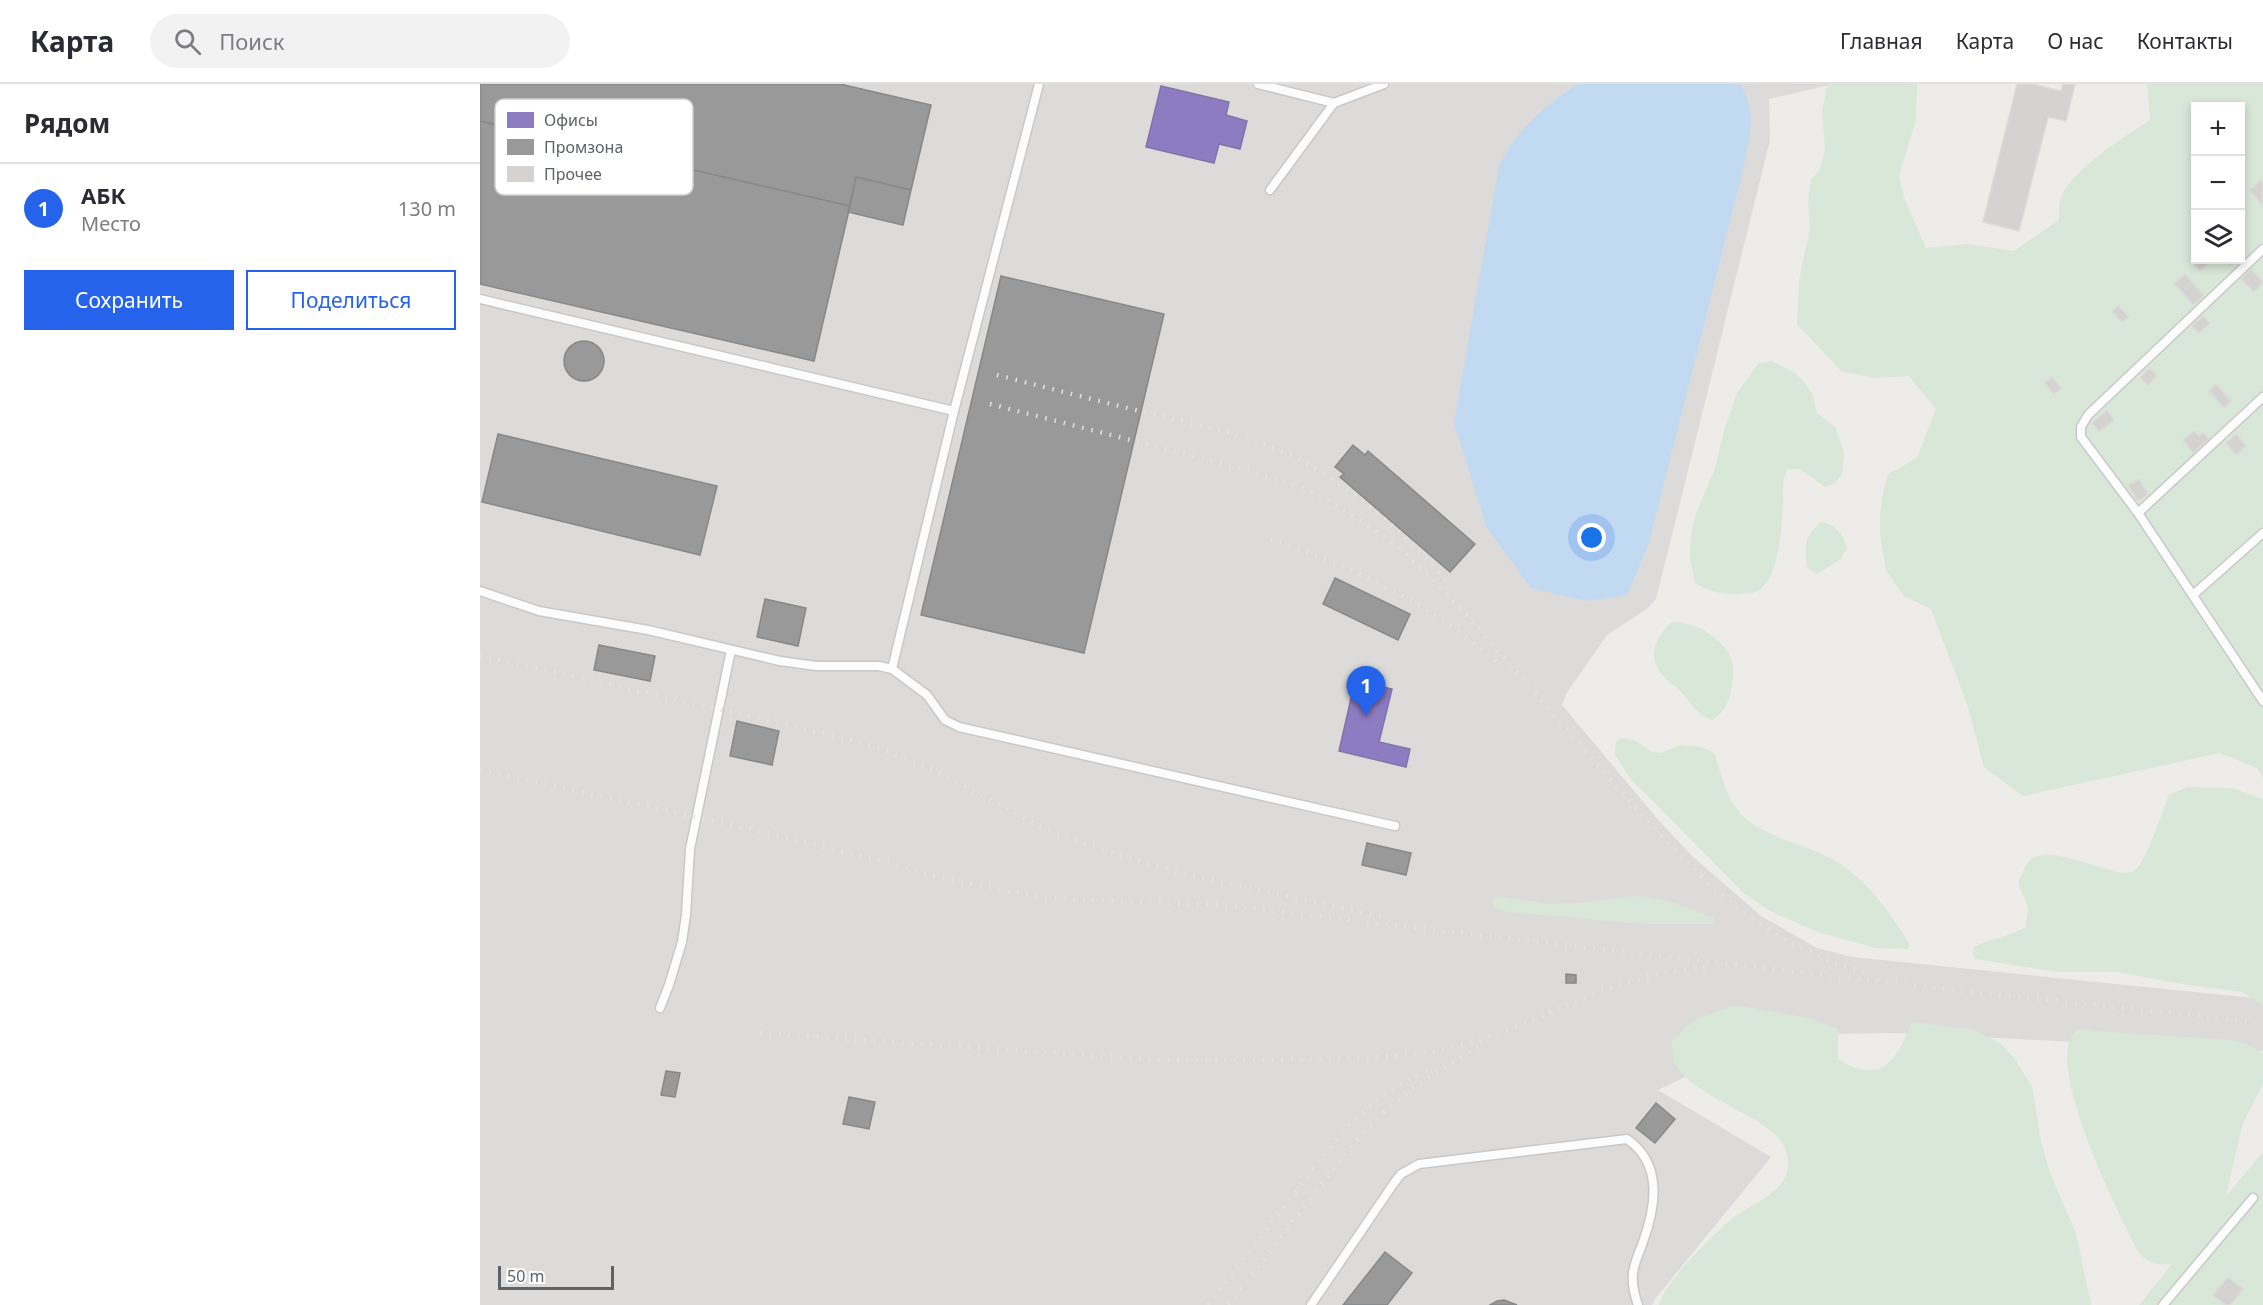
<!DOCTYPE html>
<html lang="ru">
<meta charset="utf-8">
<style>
body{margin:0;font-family:"Noto Sans",sans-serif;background:#f2f2f3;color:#2b2b33}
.controls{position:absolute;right:18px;top:18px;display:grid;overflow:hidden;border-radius:0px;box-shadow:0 3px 9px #0003}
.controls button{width:54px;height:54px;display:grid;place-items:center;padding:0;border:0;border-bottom:2px solid #e1e1e2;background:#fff;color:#2b2b33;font:30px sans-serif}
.scale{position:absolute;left:18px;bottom:15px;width:116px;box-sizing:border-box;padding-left:6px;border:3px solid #5e6165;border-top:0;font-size:16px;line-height:21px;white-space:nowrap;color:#5e6165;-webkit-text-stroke:4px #fff;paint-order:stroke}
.you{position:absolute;left:1112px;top:454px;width:21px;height:21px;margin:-15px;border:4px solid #fff;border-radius:50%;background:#1a73e8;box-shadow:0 0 0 9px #1a73e833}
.badge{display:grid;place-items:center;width:39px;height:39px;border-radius:50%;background:#2563eb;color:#fff;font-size:20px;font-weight:700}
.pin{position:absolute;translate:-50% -50px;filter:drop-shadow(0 2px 3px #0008)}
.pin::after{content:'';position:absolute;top:32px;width:21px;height:18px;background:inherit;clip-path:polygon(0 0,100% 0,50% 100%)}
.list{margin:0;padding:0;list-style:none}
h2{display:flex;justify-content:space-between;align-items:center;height:78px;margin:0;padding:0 24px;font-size:26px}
h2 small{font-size:20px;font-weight:400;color:#7c7c81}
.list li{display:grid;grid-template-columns:39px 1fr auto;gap:18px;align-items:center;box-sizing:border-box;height:90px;padding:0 24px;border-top:2px solid #e1e1e2}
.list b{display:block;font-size:22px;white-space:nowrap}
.list p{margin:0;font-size:20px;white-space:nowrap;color:#7c7c81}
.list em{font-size:20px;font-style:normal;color:#7c7c81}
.actions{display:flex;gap:12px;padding:18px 24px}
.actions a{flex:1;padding:14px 0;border:2px solid #2563eb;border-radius:0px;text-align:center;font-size:21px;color:#2563eb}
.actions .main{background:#2563eb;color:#fff}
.icon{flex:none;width:33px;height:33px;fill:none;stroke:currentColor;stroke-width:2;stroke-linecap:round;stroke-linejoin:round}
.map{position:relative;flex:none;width:1783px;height:1221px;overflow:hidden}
header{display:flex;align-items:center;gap:36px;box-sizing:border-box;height:84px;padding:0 30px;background:#fff;border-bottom:2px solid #e1e1e2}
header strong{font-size:28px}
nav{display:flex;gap:33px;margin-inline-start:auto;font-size:21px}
.search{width:420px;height:54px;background:#f2f2f3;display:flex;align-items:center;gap:15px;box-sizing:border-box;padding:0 21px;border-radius:33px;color:#7c7c81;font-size:22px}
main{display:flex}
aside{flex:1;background:#fff}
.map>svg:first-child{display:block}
</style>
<header>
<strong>Карта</strong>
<div class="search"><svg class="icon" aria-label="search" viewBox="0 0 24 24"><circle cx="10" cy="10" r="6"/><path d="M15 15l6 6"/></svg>Поиск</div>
<nav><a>Главная</a><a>Карта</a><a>О нас</a><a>Контакты</a></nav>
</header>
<main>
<aside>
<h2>Рядом<small></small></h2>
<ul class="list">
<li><span class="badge">1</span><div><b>АБК</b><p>Место</p></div><em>130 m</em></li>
</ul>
<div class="actions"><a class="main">Сохранить</a><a>Поделиться</a></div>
</aside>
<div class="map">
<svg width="1783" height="1221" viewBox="0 0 1783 1221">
<rect width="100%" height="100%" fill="#edece8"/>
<!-- industrial -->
<path fill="#dcdbd9" d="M0,0H1354L1289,15L1290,56L1176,515L1168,524L1127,551L1086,610L1082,621L1180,738L1212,772L1281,832L1337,864L1372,873L1783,915V967L1416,949L1342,950L1228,982L1178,1006L1291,1073L1175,1215L1172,1221H0Z"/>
<!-- green -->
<path fill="#d8e7d7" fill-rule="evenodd" d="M1348,0H1437L1436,35L1419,92L1425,116L1446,164L1487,160L1534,167L1579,136C1579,129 1579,119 1581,113C1593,85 1645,52 1670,36L1667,0H1783V694L1777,684L1740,669L1543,712L1504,683L1487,620L1451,525L1424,512L1406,487L1400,451V432L1403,409L1408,390L1437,374L1456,325L1429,292L1395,294L1361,287L1317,240L1319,196L1330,144L1328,116L1331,96L1340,85L1345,66L1342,26ZM1716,22H1760V176H1716Z
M1291,277L1314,288L1324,298L1332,309L1337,329L1356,344L1364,369L1362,390L1355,399L1345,403L1320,385H1308C1301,396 1304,408 1303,421C1301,444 1300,500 1273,509C1269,510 1264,509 1259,510C1243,510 1229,508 1215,499L1210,475L1211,449L1217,427L1234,387L1245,344L1257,309L1278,280Z
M1341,438C1355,440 1363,450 1367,463L1361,475L1337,490L1327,483C1324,463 1324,452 1341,438Z
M1192,538C1216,538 1244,554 1252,577C1255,586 1253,596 1251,605C1249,619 1244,629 1232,636C1216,631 1212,620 1201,608C1195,601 1185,596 1180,588C1167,570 1177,551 1192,538Z
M1141,654L1154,656L1173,668L1181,669L1200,661L1222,663L1235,670C1241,689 1246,713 1259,728C1278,751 1322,760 1348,773C1384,791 1408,826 1429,859V865L1396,864L1338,848L1288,826L1265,810L1150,694L1135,671L1136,658Z
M1707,703L1752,704L1783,715V921L1762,908L1702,900L1637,888H1578L1495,875L1493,869L1494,863C1511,854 1530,853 1546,843C1546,837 1548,830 1548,825C1547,816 1539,807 1539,798C1539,795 1543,789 1544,785C1559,746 1637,801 1655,786C1666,778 1683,726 1689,711Z
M1154,812C1183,814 1208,822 1234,835V840H1163L1028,828L1016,825L1012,820L1013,816L1020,813L1070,820L1099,819Z
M1254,921L1329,934L1358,945V975C1401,1003 1417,976 1432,938L1491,945L1520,959L1534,974L1552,1002L1561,1057L1570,1089L1596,1149L1611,1221H1179C1184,1199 1233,1150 1252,1135C1272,1119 1311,1107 1308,1076C1306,1060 1299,1053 1287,1044C1262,1024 1202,1005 1193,974C1192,969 1192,962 1192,956L1216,935Z
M1602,944L1615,947L1754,956L1774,963L1783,970V1000L1763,1039L1746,1112L1783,1068V1221H1659L1692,1180C1680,1182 1666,1179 1659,1169C1643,1138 1552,961 1602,944Z"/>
<!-- water -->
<path fill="#c2d9f2" d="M1098,0H1260C1278,28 1269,50 1264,81L1169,459L1147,511L1106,517L1051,504L1007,444L974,339L1019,82C1036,46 1065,21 1098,0Z"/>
<!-- offices -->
<path fill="#8e7cc3" stroke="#8074a7" stroke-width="1.5" d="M681,2L749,18L746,31L767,37L760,65L739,60L734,79L666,63Z
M875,597L912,605L899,658L930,665L926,683L859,667Z"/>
<!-- industry -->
<path fill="#999" stroke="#878889" stroke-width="1.5" d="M0,0H360L451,21L431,106L376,93L370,122L0,37Z
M0,37L370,122L334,277L0,200Z
M376,93L431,106L423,141L368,128Z
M521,192L684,230L604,569L441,531Z
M84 277a20 20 0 1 1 40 0a20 20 0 1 1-40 0Z
M18,350L237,402L220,471L2,418Z
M873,361L885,371L888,367L995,460L970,488L860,393L864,390L855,383Z
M855,494L930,530L918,556L843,520Z
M285,515L326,524L318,562L277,553Z
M119,561L175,572L170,597L114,586Z
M257,637L299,647L292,681L250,672Z
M887,759L931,769L926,791L882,781Z
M1086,890L1096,891V899H1086Z
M186,987L200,989L195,1013L181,1011Z
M369,1013L395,1018L389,1045L363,1040Z
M1176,1019L1195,1035L1175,1059L1156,1044Z
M905,1168L932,1189L907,1221H863Z
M1024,1216L1037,1221H1010L1017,1217Z"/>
<!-- building -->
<path fill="#d4d3d1" stroke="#dcdbd8" stroke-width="1.5" d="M1537,0H1552L1581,7L1583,0H1595L1586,37L1568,33L1539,147L1503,138Z
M1781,96L1783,99L1782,121L1770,106Z
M1716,173V176H1727L1730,179L1720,187L1711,177Z
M1771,185L1783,198L1774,208L1761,195Z
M1705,190L1724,212L1713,221L1694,199Z
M1638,222L1649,233L1642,238L1632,227Z
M1723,232L1730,239L1719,249L1712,242Z
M1670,284L1677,292L1668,301L1660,293Z
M1572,293L1581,304L1574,310L1564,299Z
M1736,300L1751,317L1744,324L1729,307Z
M1627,326L1634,336L1619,348L1612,339Z
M1714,347L1719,352L1723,348L1729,355L1713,369L1703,356Z
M1756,350L1766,362L1756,371L1746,359Z
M1659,395L1668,410L1658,417L1648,401Z
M1748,1193L1763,1205L1750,1221H1745L1733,1211Z"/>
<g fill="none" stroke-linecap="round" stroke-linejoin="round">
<!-- lane casing -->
<g stroke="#c8c8c8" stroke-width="11">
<path id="lane" d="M778,0L854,19
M790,106L854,19L904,0
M1783,165L1608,331L1601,343V353L1658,429L1783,617
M0,215L474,327
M1658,429L1783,313
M0,507L59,527L168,546L300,577L336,582H399L412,585L447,611L465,636L479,643L915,742
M1713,511L1783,449
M412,585L474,327L559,0
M180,924L189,901L202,858L206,831L210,765L251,566
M831,1221L914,1099L921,1090L939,1080L1147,1055C1183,1080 1176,1122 1163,1158C1160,1167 1154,1179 1153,1189C1152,1200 1154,1210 1158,1221
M1683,1221L1773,1114"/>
</g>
<!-- lane -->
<use href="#lane" stroke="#fcfcfc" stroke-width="8"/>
<!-- rail -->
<path stroke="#e3e3e2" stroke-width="4.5" stroke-dasharray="1.5 8" stroke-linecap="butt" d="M517,291C568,304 618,317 668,329C713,340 758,348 800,366C859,392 931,452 970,503
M510,320L752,382L825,405L865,427L903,452L922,466L959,501C1015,562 1069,626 1124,688C1204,778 1270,858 1391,890
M791,455C873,483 953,521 1018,579
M0,571L379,657L444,681L561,743L625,767L694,787L906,834
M0,686L297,751L470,795L548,811L604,816L740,821L1474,906L1775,938
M1069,929C1119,906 1170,887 1226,884
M280,949L664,975C719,976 773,976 828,975C875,974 923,974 969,964C1006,956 1042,940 1077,926
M728,1221L861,1049C887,1021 914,1002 949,985
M749,1221L874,1058L906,1026L940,999L1004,960"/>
</g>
<!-- legend -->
<rect x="15" y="15" width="198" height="96" rx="9" fill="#fff" stroke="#cfd0d1" stroke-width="1.5"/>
<rect x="27" y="28" width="27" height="16" fill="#8e7cc3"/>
<rect x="27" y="55" width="27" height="16" fill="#999"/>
<rect x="27" y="82" width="27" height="16" fill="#d4d3d1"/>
<g font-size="16" fill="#5e6165">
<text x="64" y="42">Офисы</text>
<text x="64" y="69">Промзона</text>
<text x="64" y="96">Прочее</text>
</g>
</svg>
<div class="controls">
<button>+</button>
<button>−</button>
<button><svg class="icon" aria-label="layers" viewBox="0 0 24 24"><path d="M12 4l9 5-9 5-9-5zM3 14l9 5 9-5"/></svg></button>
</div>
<div class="scale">50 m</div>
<div class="you"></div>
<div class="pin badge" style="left:886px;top:632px">1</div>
</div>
</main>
